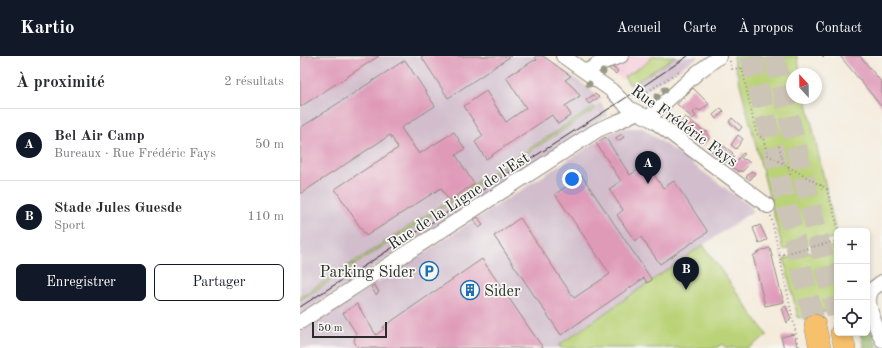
<!DOCTYPE html>
<html lang="fr">
<meta charset="utf-8">
<style>
body{margin:0;font-family:"Old Standard TT",serif;background:#f7f7f7;color:#2b2b33}
.controls{position:absolute;right:12px;bottom:12px;display:grid;overflow:hidden;border-radius:6px;box-shadow:0 2px 6px #0003}
.controls button{width:36px;height:36px;display:grid;place-items:center;padding:0;border:0;border-bottom:1px solid #e1e1e2;background:#fff;color:#2b2b33;font:20px sans-serif}
.compass{position:absolute;left:486px;top:12px;width:36px;height:36px;border-radius:50%;background:#fff;box-shadow:0 2px 6px #0003;rotate:338deg}
.scale{position:absolute;left:12px;bottom:10px;width:75px;box-sizing:border-box;padding-left:4px;border:2px solid #2b2b2b;border-top:0;font-size:11px;line-height:14px;white-space:nowrap;color:#2b2b2b;-webkit-text-stroke:3px #f6f6f2;paint-order:stroke}
.you{position:absolute;left:272px;top:123px;width:14px;height:14px;margin:-10px;border:3px solid #fff;border-radius:50%;background:#1a73e8;box-shadow:0 0 0 6px #1a73e833}
.badge{display:grid;place-items:center;width:26px;height:26px;border-radius:50%;background:#111827;color:#fff;font-size:13px;font-weight:700}
.pin{position:absolute;translate:-50% -33px;filter:drop-shadow(0 1px 2px #0008)}
.pin::after{content:'';position:absolute;top:21px;width:14px;height:12px;background:inherit;clip-path:polygon(0 0,100% 0,50% 100%)}
.list{margin:0;padding:0;list-style:none}
h2{display:flex;justify-content:space-between;align-items:center;height:52px;margin:0;padding:0 16px;font-size:17px}
h2 small{font-size:13px;font-weight:400;color:#7c7c81}
.list li{display:grid;grid-template-columns:26px 1fr auto;gap:12px;align-items:center;box-sizing:border-box;height:72px;padding:0 16px;border-top:1px solid #e1e1e2}
.list b{display:block;font-size:15px;white-space:nowrap}
.list p{margin:0;font-size:13px;white-space:nowrap;color:#7c7c81}
.list em{font-size:13px;font-style:normal;color:#7c7c81}
.actions{display:flex;gap:8px;padding:12px 16px}
.actions a{flex:1;padding:9px 0;border:1px solid #111827;border-radius:6px;text-align:center;font-size:14px;color:#111827}
.actions .main{background:#111827;color:#fff}
.icon{flex:none;width:22px;height:22px;fill:none;stroke:currentColor;stroke-width:2;stroke-linecap:round;stroke-linejoin:round}
.map{position:relative;flex:none;width:582px;height:292px;overflow:hidden}
header{display:flex;align-items:center;gap:24px;box-sizing:border-box;height:56px;padding:0 20px;background:#111827;color:#fff}
header strong{font-size:19px}
nav{display:flex;gap:22px;margin-inline-start:auto;font-size:14px}
main{display:flex}
aside{flex:1;background:#fff}
.map>svg:first-child{display:block}
</style>
<header>
<strong>Kartio</strong>
<nav><a>Accueil</a><a>Carte</a><a>À propos</a><a>Contact</a></nav>
</header>
<main>
<aside>
<h2>À proximité<small>2 résultats</small></h2>
<ul class="list">
<li><span class="badge">A</span><div><b>Bel Air Camp</b><p>Bureaux · Rue Frédéric Fays</p></div><em>50 m</em></li>
<li><span class="badge">B</span><div><b>Stade Jules Guesde</b><p>Sport</p></div><em>110 m</em></li>
</ul>
<div class="actions"><a class="main">Enregistrer</a><a>Partager</a></div>
</aside>
<div class="map">
<svg width="582" height="292" viewBox="0 0 582 292">
<rect width="100%" height="100%" fill="#f6f6f2"/>
<filter id="ink" filterUnits="userSpaceOnUse"><feTurbulence type="fractalNoise" baseFrequency=".025" numOctaves="2"/><feDisplacementMap in="SourceGraphic" scale="8" xChannelSelector="R" yChannelSelector="G"/><feConvolveMatrix kernelMatrix="1 2 1 2 8 2 1 2 1" color-interpolation-filters="sRGB"/></filter>
<filter id="wash" filterUnits="userSpaceOnUse"><feTurbulence type="fractalNoise" baseFrequency=".012" numOctaves="4" result="noise"/><feDisplacementMap in="SourceGraphic" scale="16" xChannelSelector="R" yChannelSelector="G"/><feGaussianBlur stdDeviation="0.9" result="paint"/><feColorMatrix in="noise" values="0 0 0 0 0 0 0 0 0 0 0 0 0 0 0 0 0 1.4 0 .05"/><feComposite in="paint" operator="in"/></filter>
<g filter="url(#wash)">
<rect width="100%" height="100%" fill="#f4ead9"/>
<!-- built -->
<path fill="#f5cfdc" d="M291,0H353L344,9L322,23Z"/>
<!-- industrial -->
<path fill="#d1bdcc" d="M0,0H244L302,42L293,49L294,51L300,46L308,59L0,259Z
M353,0H399L337,40L324,21L344,9Z
M318,72H343L450,150L453,155L259,288L261,292H0V276Z"/>
<!-- green -->
<path fill="#bbd378" stroke="#737f52" d="M353,0H376L338,25L329,28L324,21L344,9Z
M434,0H497L501,18H492V42H506L537,181L483,194L433,1Z
M294,51L295,53L0,244V241Z
M403,189L467,279L449,292H426L422,288L416,292H261L259,289Z
M537,189V253L498,262L484,203Z"/>
<!-- forest -->
<path fill="#94b568" stroke="#60704a" d="M567,264L578,292H564L560,277H567Z"/>
<g id="blocks">
<!-- building -->
<path fill="#df9ab8" d="M0,0H79L0,51Z
M121,0H211L148,42Z
M236,0H243L271,20L265,24L275,33L280,40L265,50L271,59L258,68L252,59L186,103L175,86L183,80L164,50L186,35L206,66L226,52L206,21L235,4L236,5L237,4L235,1Z
M540,0H560L582,27V51Z
M105,4L135,50L101,72L119,98L154,76L165,93L156,99L174,128L149,145L141,132L66,180L35,133L98,92L90,79L0,138V72Z
M311,10L318,15L316,18L309,13Z
M393,32L409,48L400,55L397,53L393,57L396,60L393,63L377,48Z
M295,38L299,41L289,48L286,44Z
M421,52L424,55L416,63L413,59Z
M385,61L405,76L406,75L408,76L407,78L411,81L404,87L379,69Z
M432,62L442,71L439,75L429,66Z
M322,78L324,81L318,85L315,82Z
M438,79L443,83L436,93L431,89Z
M305,81L330,119L347,108L363,132L374,125L408,176L360,208L341,181L335,185L317,159L323,154L309,133L321,125L296,87Z
M417,85L433,97L431,99L434,101L432,104L429,102L426,106L410,94Z
M443,97L445,98L441,102L444,104L445,103L450,107L442,116L440,114L439,116L432,111Z
M451,115L455,117L450,124L446,121Z
M282,120L352,224L347,227L344,222L261,279L194,180L220,162L274,242L310,218L255,138Z
M178,161L183,169L179,172L174,164Z
M460,169L467,184L459,187L453,172Z
M470,192L480,233L484,246L465,250L453,200L462,194Z
M182,203L243,292H58L54,285L56,277L43,257L57,248L76,279L84,273L83,271Z
M74,229L79,236L76,239L71,231Z
M486,250L491,263L487,267L482,252Z
M494,278L498,292H484L481,281Z"/>
</g>
</g>
<g filter="url(#ink)">
<use href="#blocks" fill-opacity="0" stroke="#908a82" stroke-width="1"/>
<g fill="none" stroke-linecap="round" stroke-linejoin="round">
<!-- highway-tunnel -->
<path stroke="#ccc4b6" stroke-width="21" stroke-dasharray="21 10" stroke-linecap="butt" d="M451,0L515,269
M474,0L537,259"/>
<!-- minor casing -->
<g stroke="#908a82" stroke-width="16">
<path id="minor" d="M263,0L311,34L329,52L354,65L468,150
M286,16L298,8L321,0
M348,62L398,16L420,0
M582,226C579,229 574,231 572,234C563,246 577,272 582,284
M0,266L296,75C309,68 324,65 336,56"/>
</g>
<!-- highway casing -->
<g stroke="#908a82" stroke-width="22">
<path id="highway" d="M515,269L520,292
M541,277L545,292"/>
</g>
<!-- path -->
<path stroke="#908a82" stroke-width="2" stroke-dasharray="1 3" stroke-linecap="butt" d="M523,0V4
M430,5L432,13L442,12
M340,45L347,36L381,14
M479,90L484,108
M488,110L491,121
M521,129V136
M527,133L539,175
M471,160L499,292"/>
<!-- minor -->
<use href="#minor" stroke="#fff" stroke-width="14"/>
<!-- highway -->
<use href="#highway" stroke="#f7c06c" stroke-width="21"/>
<!-- tram -->
<path stroke="#2b2b2b" stroke-width="1" d="M0,251L321,45L388,0"/>
<!-- path-bridge -->
<path stroke="#908a82" stroke-width="2" stroke-dasharray="1 3" stroke-linecap="butt" d="M442,12L456,77L463,83L468,99L527,133
M479,199L537,185"/>
</g>
<!-- trees -->
<g fill="#999884">
<circle cx="303" cy="16" r="3.5"/>
<circle cx="289" cy="28" r="3.5"/>
<circle cx="365" cy="34" r="3.5"/>
<circle cx="357" cy="41" r="3.5"/>
</g>
</g>
<!-- icons -->
<defs>
<g id="parking-ring" transform="scale(1)"><circle r="9.5" fill="#f6f6f2" stroke="#1f6fb2" stroke-width="1.5"/><path d="M-3.5-5.5H1a3.5 3.5 0 0 1 0 7H-1V5.5H-3.5ZM-1-3.4V-.6H.8a1.4 1.4 0 0 0 0-2.8Z" fill="#1f6fb2"/></g>
<g id="building-ring" transform="scale(1)"><circle r="9.5" fill="#f6f6f2" stroke="#1f6fb2" stroke-width="1.5"/><path d="M-4-6H4V6H1V3H-1V6H-4ZM-2.5-4.3h1.7v1.8h-1.7ZM.8-4.3h1.7v1.8H.8ZM-2.5-1h1.7V.8h-1.7ZM.8-1h1.7V.8H.8Z" fill="#1f6fb2"/></g>
</defs>
<g fill-rule="evenodd">
<use href="#parking-ring" x="129" y="215"/>
<use href="#building-ring" x="170" y="234"/>
</g>
<g text-anchor="middle" stroke-width="3.5" stroke-linejoin="round" paint-order="stroke">
<!-- street labels -->
<g font-size="16" fill="#2b2b2b" stroke="#f6f6f2">
<text transform="translate(385 69) rotate(36)" y="6">Rue Frédéric Fays</text>
<text transform="translate(158 144) rotate(-33)" y="6">Rue de la Ligne de l'Est</text>
</g>
<!-- poi labels -->
<g font-size="16" fill="#2b2b2b" stroke="#f6f6f2" text-anchor="end">
<text x="115" y="221">Parking Sider</text>
<text x="184" y="240" text-anchor="start">Sider</text>
</g>
</g>
</svg>
<div class="controls">
<button>+</button>
<button>−</button>
<button><svg class="icon" aria-label="locate" viewBox="0 0 24 24"><circle cx="12" cy="12" r="6"/><path d="M12 2v4M12 18v4M2 12h4M18 12h4"/></svg></button>
</div>
<svg class="compass" viewBox="-18 -18 36 36"><path d="M0-13l5 13h-10z" fill="#e53935"/><path d="M0 13l5-13h-10z" fill="#7c7c81"/></svg>
<div class="scale">50 m</div>
<div class="you"></div>
<div class="pin badge" style="left:348px;top:128px">A</div>
<div class="pin badge" style="left:386px;top:234px">B</div>
</div>
</main>
